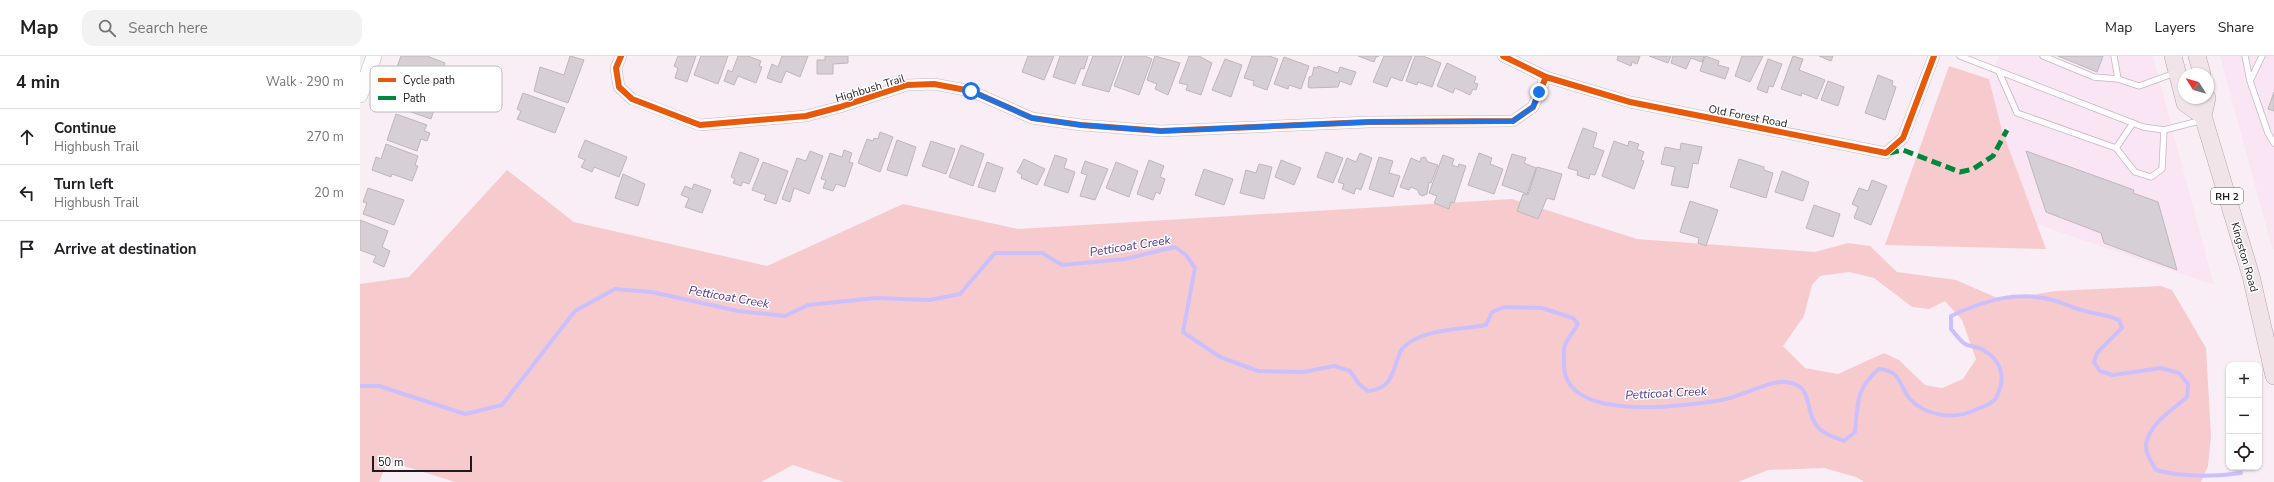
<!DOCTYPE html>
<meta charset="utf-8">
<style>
body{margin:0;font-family:"Nunito Sans",sans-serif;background:#f2f2f2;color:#202124}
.controls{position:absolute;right:12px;bottom:12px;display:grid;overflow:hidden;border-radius:8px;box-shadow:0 1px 3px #0004}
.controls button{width:36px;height:36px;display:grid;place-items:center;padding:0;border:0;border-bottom:1px solid #e0e0e0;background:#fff;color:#202124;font:20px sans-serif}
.compass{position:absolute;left:1818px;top:12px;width:36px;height:36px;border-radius:50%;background:#fff;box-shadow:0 1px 3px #0004;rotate:307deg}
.scale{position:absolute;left:12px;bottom:10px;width:100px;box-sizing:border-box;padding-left:4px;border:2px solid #211a1f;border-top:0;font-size:11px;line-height:14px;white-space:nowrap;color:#211a1f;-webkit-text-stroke:3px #fff;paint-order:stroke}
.stop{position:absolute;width:12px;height:12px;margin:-9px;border:3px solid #1a73e8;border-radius:50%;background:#fff}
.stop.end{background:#1a73e8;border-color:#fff;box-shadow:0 1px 4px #0008}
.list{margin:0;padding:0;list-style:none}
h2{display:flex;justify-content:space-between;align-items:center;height:52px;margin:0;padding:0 16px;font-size:17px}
h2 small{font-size:13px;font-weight:400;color:#757577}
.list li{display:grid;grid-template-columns:26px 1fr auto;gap:12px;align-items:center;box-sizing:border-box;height:56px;padding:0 16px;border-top:1px solid #e0e0e0}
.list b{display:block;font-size:15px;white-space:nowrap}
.list p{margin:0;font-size:13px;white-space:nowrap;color:#757577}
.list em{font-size:13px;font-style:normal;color:#757577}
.icon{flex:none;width:22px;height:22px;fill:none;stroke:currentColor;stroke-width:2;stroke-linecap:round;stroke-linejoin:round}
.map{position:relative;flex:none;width:1914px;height:426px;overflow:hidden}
header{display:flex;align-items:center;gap:24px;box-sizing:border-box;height:56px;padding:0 20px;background:#fff;border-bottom:1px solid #e0e0e0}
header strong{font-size:19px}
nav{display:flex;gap:22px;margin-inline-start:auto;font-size:14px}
.search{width:280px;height:36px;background:#f2f2f2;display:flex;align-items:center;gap:10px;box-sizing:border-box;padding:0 14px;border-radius:12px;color:#757577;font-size:15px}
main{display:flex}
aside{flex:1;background:#fff}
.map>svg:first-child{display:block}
</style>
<header>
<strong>Map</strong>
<div class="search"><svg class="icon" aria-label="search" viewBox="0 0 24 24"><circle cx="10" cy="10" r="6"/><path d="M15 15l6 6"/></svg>Search here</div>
<nav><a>Map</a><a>Layers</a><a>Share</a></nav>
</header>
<main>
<aside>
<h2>4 min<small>Walk · 290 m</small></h2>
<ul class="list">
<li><svg class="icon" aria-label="ahead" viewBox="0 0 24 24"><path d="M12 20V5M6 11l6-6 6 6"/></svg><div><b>Continue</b><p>Highbush Trail</p></div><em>270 m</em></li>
<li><svg class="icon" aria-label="left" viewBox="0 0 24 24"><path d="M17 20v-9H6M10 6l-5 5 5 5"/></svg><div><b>Turn left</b><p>Highbush Trail</p></div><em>20 m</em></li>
<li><svg class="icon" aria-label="arrive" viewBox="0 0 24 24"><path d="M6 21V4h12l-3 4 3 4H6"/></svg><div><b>Arrive at destination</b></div></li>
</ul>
</aside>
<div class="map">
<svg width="1914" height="426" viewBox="0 0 1914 426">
<rect width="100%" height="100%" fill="#f9eef6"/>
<!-- built -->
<path fill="#fae5f4" d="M1639,0H1793L1854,229L1676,168L1642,74L1629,23Z
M1860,0H1914V193L1912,192Z"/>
<!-- green -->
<path fill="#f7cbcd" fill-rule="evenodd" d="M1589,10L1629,23L1642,74L1686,193L1525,189Z
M147,114L214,166L407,210L543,148L658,173L1152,143L1277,183L1455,196L1488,187L1510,190L1537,216L1596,224L1642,244L1695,235L1801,230L1812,234L1846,292L1851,380L1848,410L1841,426H1504L1496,421L1464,412L1408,414L1378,426H484L433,409L401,426H95L28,405L19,426H0V228L49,221ZM1489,216L1514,222L1552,251L1569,253L1585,245L1602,264L1616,303L1603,323L1582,332L1565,329L1539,304L1524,297L1478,318L1445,312L1423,290L1444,260L1452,229L1460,220Z"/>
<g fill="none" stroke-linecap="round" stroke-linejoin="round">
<!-- stream -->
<path stroke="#ccc0fc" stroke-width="4" d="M0,330H19L105,358L142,349L215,255L255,233L292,236L378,255L425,260L448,249L516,242L570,244L600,238L635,197H682L702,209L765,203L815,191L826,199L835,212L823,276L860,301L898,315L943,316L974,310L990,315L999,328L1008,335C1031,332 1031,321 1038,302C1039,299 1040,295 1042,293C1060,272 1101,274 1126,269L1132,256L1144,251L1182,252L1213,262L1218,268C1214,275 1208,282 1205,289C1203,294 1204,302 1204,307C1202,368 1325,350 1362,344C1380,341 1410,324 1426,326C1454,329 1444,352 1456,369C1462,378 1475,381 1484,385L1495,376C1498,348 1495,333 1519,313C1542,315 1538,329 1550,343C1566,360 1594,364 1615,354C1621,351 1632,349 1636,342C1646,323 1643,305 1623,294C1618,290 1610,291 1605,288C1600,285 1595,277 1591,273V260C1623,245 1657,234 1692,244C1702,246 1711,251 1721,254C1734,258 1747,258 1759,264L1762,272L1737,297L1734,306L1740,315L1753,319L1801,312L1819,317L1828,328L1827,341C1812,354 1790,367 1786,388C1785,397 1792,407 1796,414C1821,421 1855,421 1881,417"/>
</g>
<!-- building -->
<path fill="#d6cfd6" stroke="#beb6be" d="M41,0H67L85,7L77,26L37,11Z
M210,0L224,4L208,47L174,35L180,11L204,19Z
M318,0H336L327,26L315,22L318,12L314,10Z
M341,0H368L358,28L334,19Z
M378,0H388L401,5L399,10L402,11L396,27L378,20L374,29L364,25L368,14L372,16Z
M422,0H448L440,21L426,15L421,27L407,22L412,8L418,11Z
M465,0H488V7L473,8V18H457V4H465Z
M668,0H694L684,24L662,16Z
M700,0H728L724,13L721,12L715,28L693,21Z
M733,0H762L749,36L722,29Z
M765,0H785L792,3L779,39L754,30Z
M795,0L820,7L808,39L795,33L797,28L787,24Z
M829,0H839L852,7L841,39L826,34L828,29L819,27Z
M892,0H909L918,3L907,34L893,29L894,25L884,22Z
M998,0H1019L1016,1L1014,6Z
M1024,0H1052L1042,25L1031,21L1027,31L1013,26Z
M1055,0H1063L1081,7L1072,31L1058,26L1057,29L1046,25Z
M1258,0H1280L1277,8L1272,6L1271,10L1257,4Z
M1289,0H1311L1308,7Z
M1313,0H1344L1342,6L1331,2L1326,13L1311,7Z
M1345,0L1359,5L1358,9L1369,12L1365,23L1340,15Z
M1382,0H1403L1390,26L1375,20Z
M1433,0L1443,3L1439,14L1465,24L1457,43L1442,37L1441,40L1421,33Z
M1459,0H1473L1471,5Z
M1698,0H1743L1737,16Z
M924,1L949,10L941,33L929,29L928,33L914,28Z
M865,3L882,9L871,41L852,34Z
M1408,3L1422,8L1413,31L1409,30L1407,37L1397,33Z
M1087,7L1116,21L1114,27L1118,28L1116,34L1113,33L1110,39L1095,32L1093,37L1077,30Z
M958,10L978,17L980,11L996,16L991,29L980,25L978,31L950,32L948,31L949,21L952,20L954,11L957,12Z
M1518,19L1533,25L1532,29L1536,31L1525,64L1505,57Z
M1468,25L1484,31L1478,50L1461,44Z
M1914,36V55L1908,53Z
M47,37L52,39V37L77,45L71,63L34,50L38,38L46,41Z
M163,37L205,52L195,77L157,63L161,55L157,53Z
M36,58L67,69L64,75L70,77L67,85L61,83L57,95L27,84Z
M1223,72L1237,77L1233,91L1244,95L1235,119L1230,118L1229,123L1217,119L1218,115L1208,112Z
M520,76L533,81L520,116L498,107L507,83L513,85L514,82L518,83Z
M225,84L267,101L259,121L234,111L232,116L221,111L225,104L218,101Z
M537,84L556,91L547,120L527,114Z
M571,85L595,93L586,118L562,110Z
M1254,85L1268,90L1269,85L1279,88L1277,93L1284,96L1281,104L1284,105L1274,133L1242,120Z
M1321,87L1342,91L1338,108L1333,107L1328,132L1311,129L1315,111L1301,108L1305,91L1320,94Z
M26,88L58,100L55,109L58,110L52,125L32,118L31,121L12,114L16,101L21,103Z
M601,89L624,98L613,130L589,121Z
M484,94L492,97L489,106L493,107L485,131L476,128L473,135L463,132L466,124L461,123L470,97L482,101Z
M450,95L463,100L449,138L434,132L430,146L422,143L437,102L446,105Z
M1666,95L1774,134L1773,137L1798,146L1817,214L1744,187L1741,177L1686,156Z
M380,96L399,103L389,128L383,126L381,130L373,127L375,123L371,121Z
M966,96L983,102L973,127L957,121Z
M1000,97L1012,102L1001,134L996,132L994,138L982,133L984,128L978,126L987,102L996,106Z
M1119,97L1132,102L1130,108L1143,113L1134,138L1108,129Z
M1152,98L1166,102L1164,107L1176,112L1167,138L1142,129Z
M695,99L707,103L704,112L715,116L708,137L684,129Z
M1083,99L1094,103L1092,109L1098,111L1099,108L1106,110L1094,147L1091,146L1089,153L1074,147L1077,140L1069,137Z
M1019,101L1033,105L1029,117L1040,120L1033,141L1009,133Z
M1065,101L1068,106L1078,109L1071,127L1069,126L1067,138L1062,140L1059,138L1058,134L1051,131L1049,134L1040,131L1051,102L1060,106L1061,102Z
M664,103L685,113L677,129L661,122L662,119L657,116Z
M1379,103L1404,111V114L1413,117L1406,142L1370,131Z
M789,104L804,110L800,121L805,123L800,138L796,136L793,144L777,138Z
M921,104L941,112L934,129L915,121Z
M725,105L748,113L735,144L720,140L727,119L721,117Z
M403,106L428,115L416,148L404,144L406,139L392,134Z
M627,106L643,112L635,136L618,131Z
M756,106L778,115L769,141L746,132Z
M899,108L912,111L904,143L880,137L886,114L896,117Z
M1177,111L1202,118L1194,144L1187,142L1178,163L1157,155L1163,138L1168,139Z
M844,113L873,123L864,149L835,139Z
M1422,115L1449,126L1443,145L1415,136Z
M263,118L285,128L278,150L255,142Z
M1512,124L1527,130L1511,169L1494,162L1498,151L1492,148L1499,132L1508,135Z
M334,128L351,134L342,157L325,151L329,142L321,139L325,130L332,133Z
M8,132L44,144L34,169L3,158L7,147L3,146Z
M1330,145L1358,154L1346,190L1338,187L1339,182L1320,176Z
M1454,149L1480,158L1473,181L1446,172Z
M0,164L28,175L22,191L30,195L24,211L13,206L16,200L0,194Z"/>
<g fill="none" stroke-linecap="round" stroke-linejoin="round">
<!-- lane casing -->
<g stroke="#c1b9bf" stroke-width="7">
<path id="lane" d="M1600,0L1783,71L1804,74L1843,64
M1683,0L1734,21L1758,23
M1754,0L1758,23L1779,30L1815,17
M1885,0L1890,25
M1902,0L1890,25L1908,77L1914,87
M1639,16L1657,57L1756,92
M1773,67L1756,92L1775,116L1791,121L1802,113L1804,74"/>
</g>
<!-- street casing -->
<g stroke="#c1b9bf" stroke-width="12">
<path id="street" d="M261,0L256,12L259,31L272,43L340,69L446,60L480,51L547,29L574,28L611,35L672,62L721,69L801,75L1009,66L1153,65L1173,51L1186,21
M1143,0L1186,21L1270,46L1526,97L1543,82L1574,0"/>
</g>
<!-- secondary casing -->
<g stroke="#c1b9bf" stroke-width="16">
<path id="secondary" d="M0,39L14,0"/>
</g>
<!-- primary casing -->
<g stroke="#b8a2ac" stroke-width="18">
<path id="primary" d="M1813,0L1825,47L1843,60
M1837,0L1842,18
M1847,42L1843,60L1891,220L1914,320"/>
</g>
<!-- lane -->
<use href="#lane" stroke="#fefcfe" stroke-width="5.5"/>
<!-- street -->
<use href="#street" stroke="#fefcfe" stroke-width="11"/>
<!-- secondary -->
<use href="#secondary" stroke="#fefcfe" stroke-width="15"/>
<!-- primary -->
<use href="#primary" stroke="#f0e4e9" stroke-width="17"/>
<!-- quiet -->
<path stroke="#00873e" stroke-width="5" stroke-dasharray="10 5" stroke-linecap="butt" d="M1529,97L1543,94L1600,116L1613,113L1633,100L1647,74"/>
<!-- cycleway casing -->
<g stroke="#fff" stroke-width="8">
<path id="cycleway" d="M261,0L256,12L259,31L272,43L340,69L446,60L480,51L547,29L574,28L611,35L672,62L721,69L801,75L1009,66L1153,65L1173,51L1186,21
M1143,0L1186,21L1270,46L1526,97L1543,82L1574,0"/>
</g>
<!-- cycleway -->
<use href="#cycleway" stroke="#e8590c" stroke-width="6"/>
</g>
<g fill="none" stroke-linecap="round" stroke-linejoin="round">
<!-- route -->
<path stroke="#1a73e8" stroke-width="5" d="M611,35L672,62L721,69L801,75L1009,66L1153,65L1173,51L1179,36"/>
</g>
<g text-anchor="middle" stroke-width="3" stroke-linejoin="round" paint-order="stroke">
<!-- shield labels -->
<rect fill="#fff" stroke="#645f62" stroke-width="1" x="1851" y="132" width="32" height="16" rx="3"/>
<g font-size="10" font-weight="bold" fill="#211a1f">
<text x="1867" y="144">RH 2</text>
</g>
<!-- street labels -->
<g font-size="11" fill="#211a1f" stroke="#fff">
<text transform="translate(510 32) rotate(-17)" y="4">Highbush Trail</text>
<text transform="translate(1388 60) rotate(11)" y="4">Old Forest Road</text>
<text transform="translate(1885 201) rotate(74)" y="4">Kingston Road</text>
</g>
<!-- water labels -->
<g font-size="12" font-style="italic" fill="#4c3391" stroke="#fff">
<text transform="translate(770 190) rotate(-9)" y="4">Petticoat Creek</text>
<text transform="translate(369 241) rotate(10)" y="4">Petticoat Creek</text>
<text transform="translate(1306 337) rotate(-3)" y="4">Petticoat Creek</text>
</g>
</g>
<!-- legend -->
<rect x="10" y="10" width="132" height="46" rx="6" fill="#fff" stroke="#bcbabc" stroke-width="1"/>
<rect x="18" y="22" width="18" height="4" fill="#e8590c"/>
<rect x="18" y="40" width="18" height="4" fill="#00873e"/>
<g font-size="11" fill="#211a1f">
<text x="43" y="28">Cycle path</text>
<text x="43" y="46">Path</text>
</g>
</svg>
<div class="controls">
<button>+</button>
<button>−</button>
<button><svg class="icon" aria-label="locate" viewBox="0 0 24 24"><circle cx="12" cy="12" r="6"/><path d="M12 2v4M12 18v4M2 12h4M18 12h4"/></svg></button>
</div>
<svg class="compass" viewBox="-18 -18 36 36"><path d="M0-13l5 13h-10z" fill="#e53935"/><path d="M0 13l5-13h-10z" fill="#757577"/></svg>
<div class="scale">50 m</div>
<div class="stop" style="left:611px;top:35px"></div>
<div class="stop end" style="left:1179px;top:36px"></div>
</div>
</main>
